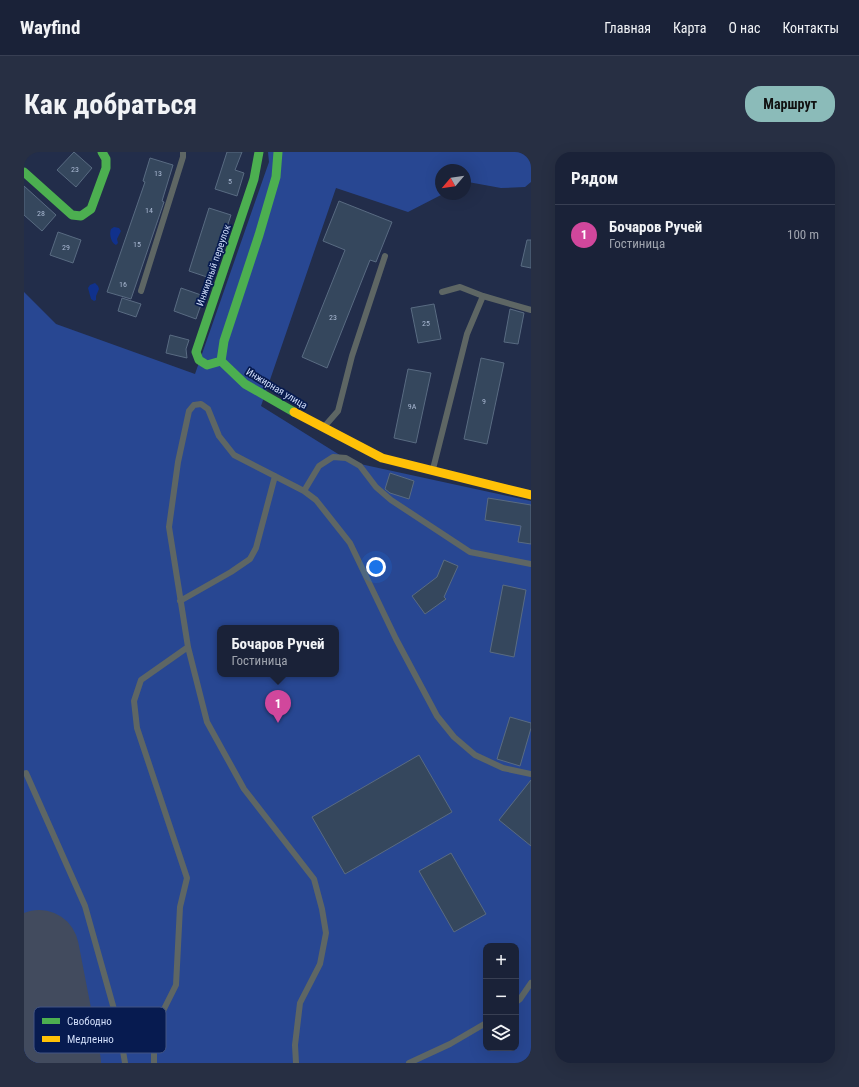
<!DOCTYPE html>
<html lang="ru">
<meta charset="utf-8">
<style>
body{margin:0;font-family:"Roboto Condensed",sans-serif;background:#272f43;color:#f1f3f6}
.controls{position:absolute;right:12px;bottom:12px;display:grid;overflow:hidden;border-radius:8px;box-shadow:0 4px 16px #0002}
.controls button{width:36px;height:36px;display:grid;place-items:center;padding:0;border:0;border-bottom:1px solid #383f53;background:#1a2238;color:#f1f3f6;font:20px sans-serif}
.compass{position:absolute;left:411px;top:12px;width:36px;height:36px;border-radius:50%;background:#1a2238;box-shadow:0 4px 16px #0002;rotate:241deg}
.you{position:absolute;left:352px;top:415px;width:14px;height:14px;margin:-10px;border:3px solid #fff;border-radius:50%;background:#1a73e8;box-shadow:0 0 0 6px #1a73e833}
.badge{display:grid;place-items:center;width:26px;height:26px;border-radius:50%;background:#8bbbb9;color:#fff;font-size:13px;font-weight:700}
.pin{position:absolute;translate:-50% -33px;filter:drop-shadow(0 1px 2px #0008)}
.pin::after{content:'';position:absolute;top:21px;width:14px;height:12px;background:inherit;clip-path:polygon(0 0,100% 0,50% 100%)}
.popup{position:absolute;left:193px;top:473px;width:122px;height:52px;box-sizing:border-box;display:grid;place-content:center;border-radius:8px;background:#1a2238;filter:drop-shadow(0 1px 3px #0005);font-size:13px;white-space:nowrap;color:#9fa4ae}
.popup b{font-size:15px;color:#f1f3f6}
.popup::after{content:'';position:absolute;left:50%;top:100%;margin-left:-8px;border:8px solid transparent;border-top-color:#1a2238}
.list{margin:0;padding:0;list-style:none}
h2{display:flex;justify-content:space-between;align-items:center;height:52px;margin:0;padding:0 16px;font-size:17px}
h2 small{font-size:13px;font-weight:400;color:#9fa4ae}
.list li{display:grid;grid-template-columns:26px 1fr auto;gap:12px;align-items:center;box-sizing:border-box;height:60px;padding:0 16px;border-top:1px solid #383f53}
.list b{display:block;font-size:15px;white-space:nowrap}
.list p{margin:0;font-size:13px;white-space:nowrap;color:#9fa4ae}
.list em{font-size:13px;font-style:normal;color:#9fa4ae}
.icon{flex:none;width:22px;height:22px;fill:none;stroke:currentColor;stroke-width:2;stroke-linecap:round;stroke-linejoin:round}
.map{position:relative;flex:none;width:507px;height:911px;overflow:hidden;border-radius:16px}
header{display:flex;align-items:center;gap:24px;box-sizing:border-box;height:56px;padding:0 20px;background:#1a2238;border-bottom:1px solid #383f53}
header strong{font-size:19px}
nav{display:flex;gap:22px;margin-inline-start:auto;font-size:14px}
.intro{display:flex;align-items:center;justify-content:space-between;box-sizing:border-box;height:96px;padding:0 24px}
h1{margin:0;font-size:28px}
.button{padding:10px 18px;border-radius:16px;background:#8bbbb9;color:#111;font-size:14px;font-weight:700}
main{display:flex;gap:24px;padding:0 24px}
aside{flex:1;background:#1a2238;border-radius:16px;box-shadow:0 4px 16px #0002}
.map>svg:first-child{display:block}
</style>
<header>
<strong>Wayfind</strong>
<nav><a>Главная</a><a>Карта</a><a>О нас</a><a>Контакты</a></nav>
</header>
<div class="intro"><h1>Как добраться</h1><a class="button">Маршрут</a></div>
<main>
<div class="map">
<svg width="507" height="911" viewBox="0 0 507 911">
<rect width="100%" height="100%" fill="#222d4a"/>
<!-- green -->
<path fill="#284792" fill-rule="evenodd" d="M244,0H507V30L501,35L477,36L444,30L441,31V18H417V42H419L384,60L312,36L237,254L327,310L507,349V911H0V140L32,172L171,222L245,10ZM196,476H312V522H196ZM462,794H492V896H462Z"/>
<!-- water -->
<path fill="#10318c" d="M90,75L95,76L97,79L93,87L94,91L92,93C87,91 85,82 87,77Z
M71,131L74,134L75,137L72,144V148L70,149L67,147L64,136L66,133Z"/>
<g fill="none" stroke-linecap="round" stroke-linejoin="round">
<!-- runway -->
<path stroke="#424b5e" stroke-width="80" d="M15,798L37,911"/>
</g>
<!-- building -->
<path fill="#35475d" stroke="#596b82" d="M50,0L68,16L52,35L33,18Z
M203,0H218L211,18L220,21L213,44L191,37Z
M126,6L149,13L138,49L140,50L107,147L83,140L121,30L119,29Z
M0,34L32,63L18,79L0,63Z
M315,49L368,70L352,110L346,108L303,216L278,205L321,98L299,89Z
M185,56L207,63L186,126L165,119Z
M34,80L57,88L49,111L26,103Z
M503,88H507V116L497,114Z
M157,136L180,144L172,167L150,159Z
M98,146L117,152L112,165L94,159Z
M410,152L417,187L394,191L387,156Z
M486,157L500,161L494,192L480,190Z
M146,183L165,188L162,197L163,206L142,201Z
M457,206L480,211L463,292L440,287Z
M384,217L407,221L392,291L370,286Z
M366,321L390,329L385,347L366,341L361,337Z
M464,346L507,353V392L494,390L497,374L461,368Z
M420,408L434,414L420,445L422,447L401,462L388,444L413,425Z
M479,433L502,438L490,505L466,500Z
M486,565L507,571V576L496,614L473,607Z
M395,603L428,660L321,722L288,665Z
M507,628V694L475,668Z
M427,701L462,762L430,780L395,719Z"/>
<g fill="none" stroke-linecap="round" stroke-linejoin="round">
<!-- lane -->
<path stroke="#5e6664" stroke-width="6" d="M117,139L159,5V0
M418,140L436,135L459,144L507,158
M300,275L314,259L328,204L361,104
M409,317L443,182L459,144
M280,339L295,314L309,305L322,306L336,314L352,335L367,348L446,400L507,412
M156,449L207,420L226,407L232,396L251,324
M2,621L61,754L95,875L101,911
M492,850L496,847L507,831
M130,911V884L139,859L152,833L156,755L163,726L113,576L110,549L117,528L164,495
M272,911L271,893L276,851L296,812L302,781L298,757L290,727L220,637L183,570L164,495L145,375L154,310L165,259L170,253L177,252L184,257L195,284L210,303L280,339L292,348L326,391L372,487L413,564L430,585L451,603L479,616L507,622
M385,911L426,892L462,871"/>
<!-- fast -->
<path stroke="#4caf50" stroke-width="9" d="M254,0L252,25L235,83L200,189L197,209L221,232L270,260
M0,20L48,63L57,64L67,57L82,16V7L78,0
M197,209L183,213L175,208L172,200L230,27L235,0"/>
<!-- slow -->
<path stroke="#ffc107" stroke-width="9" d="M270,260L358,306L507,343"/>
</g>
<g text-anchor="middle" stroke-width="3.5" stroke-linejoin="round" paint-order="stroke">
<!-- number labels -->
<g font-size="8" fill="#a9b8d2">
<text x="51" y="20">23</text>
<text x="134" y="24">13</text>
<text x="206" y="32">5</text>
<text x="125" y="61">14</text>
<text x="17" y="64">28</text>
<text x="113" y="95">15</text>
<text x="42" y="98">29</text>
<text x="99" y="135">16</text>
<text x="309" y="168">23</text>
<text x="402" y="174">25</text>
<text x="460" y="252">9</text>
<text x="388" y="257">9А</text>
</g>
<!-- street labels -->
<g font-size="10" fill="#d0ddf9" stroke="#071b50">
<text transform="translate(189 113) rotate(-71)" y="4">Инжирный переулок</text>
<text transform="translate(253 236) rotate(31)" y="4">Инжирная улица</text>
</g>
</g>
<!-- legend -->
<rect x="10" y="855" width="132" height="46" rx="6" fill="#071b50" stroke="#435583" stroke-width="1"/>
<rect x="18" y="866" width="18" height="6" fill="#4caf50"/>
<rect x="18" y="884" width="18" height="6" fill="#ffc107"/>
<g font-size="11" fill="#d0ddf9">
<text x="43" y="873">Свободно</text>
<text x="43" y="891">Медленно</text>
</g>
</svg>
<div class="controls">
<button>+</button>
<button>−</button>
<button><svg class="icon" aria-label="layers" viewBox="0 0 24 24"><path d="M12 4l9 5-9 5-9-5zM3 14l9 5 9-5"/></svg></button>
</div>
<svg class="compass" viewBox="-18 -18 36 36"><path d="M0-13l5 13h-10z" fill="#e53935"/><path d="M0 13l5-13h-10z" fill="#9fa4ae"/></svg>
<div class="you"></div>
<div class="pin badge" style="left:254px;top:571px;background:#d1479c">1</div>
<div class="popup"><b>Бочаров Ручей</b>Гостиница</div>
</div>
<aside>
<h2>Рядом<small></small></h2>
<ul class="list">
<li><span class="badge" style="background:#d1479c">1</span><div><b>Бочаров Ручей</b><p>Гостиница</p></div><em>100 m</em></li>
</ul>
</aside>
</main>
